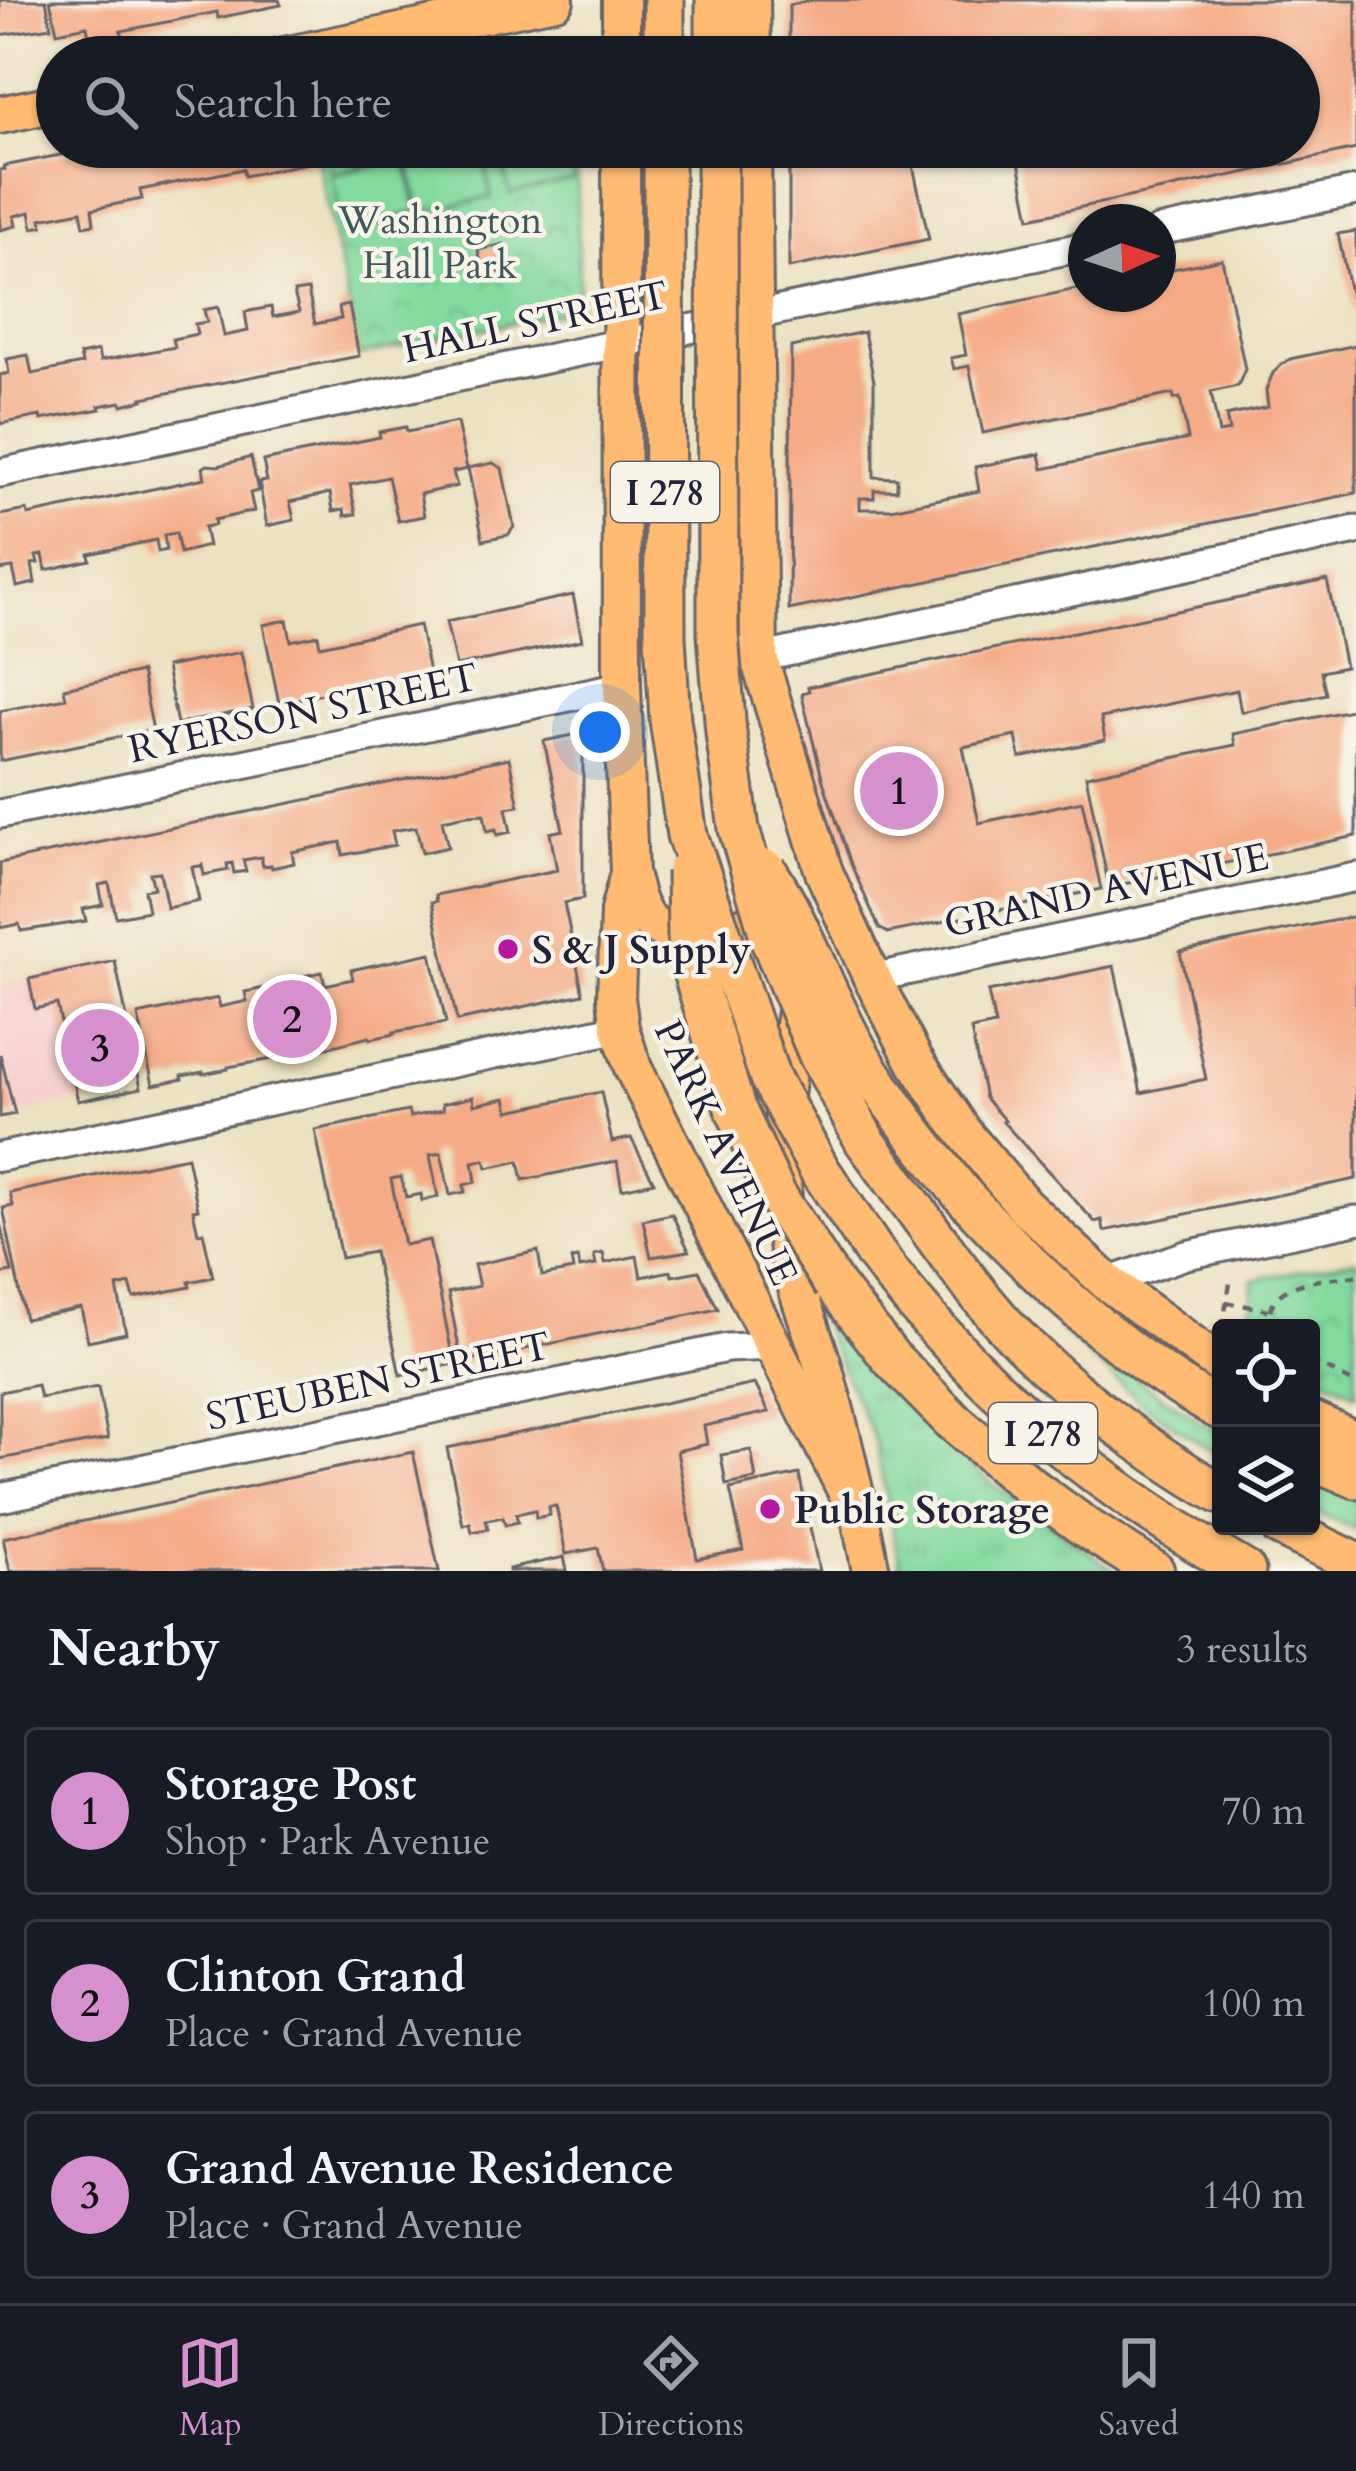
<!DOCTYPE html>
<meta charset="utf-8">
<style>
body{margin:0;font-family:Cardo,serif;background:#20242c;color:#f1f3f6}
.controls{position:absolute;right:36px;bottom:36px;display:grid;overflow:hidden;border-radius:12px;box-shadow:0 3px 9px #0004}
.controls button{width:108px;height:108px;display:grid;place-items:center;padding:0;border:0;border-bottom:3px solid #363941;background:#171b24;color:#f1f3f6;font:60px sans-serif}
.compass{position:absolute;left:1068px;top:204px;width:108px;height:108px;border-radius:50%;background:#171b24;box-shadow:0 3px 9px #0004;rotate:87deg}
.you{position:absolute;left:600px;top:732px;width:42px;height:42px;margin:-30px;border:9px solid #fff;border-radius:50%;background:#1a73e8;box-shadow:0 0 0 18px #1a73e833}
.badge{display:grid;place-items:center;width:78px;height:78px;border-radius:50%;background:#d690ce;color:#111;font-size:39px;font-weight:700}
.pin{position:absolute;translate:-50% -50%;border:6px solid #fff;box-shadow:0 3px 12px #0006}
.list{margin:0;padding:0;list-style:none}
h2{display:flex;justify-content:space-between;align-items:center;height:156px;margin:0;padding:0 48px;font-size:51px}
h2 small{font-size:39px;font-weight:400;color:#9ea1a6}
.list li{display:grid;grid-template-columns:78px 1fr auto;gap:36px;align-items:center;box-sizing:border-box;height:168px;margin:0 24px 24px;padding:0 24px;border:3px solid #363941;border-radius:12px}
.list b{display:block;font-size:45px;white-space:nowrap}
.list p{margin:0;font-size:39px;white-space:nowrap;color:#9ea1a6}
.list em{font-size:39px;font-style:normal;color:#9ea1a6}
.icon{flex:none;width:66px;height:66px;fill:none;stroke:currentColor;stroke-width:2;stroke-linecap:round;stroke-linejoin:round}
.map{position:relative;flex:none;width:1356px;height:1571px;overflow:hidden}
.search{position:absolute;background:#171b24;box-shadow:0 3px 9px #0004;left:36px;right:36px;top:36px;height:132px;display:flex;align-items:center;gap:30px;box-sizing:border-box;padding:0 42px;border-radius:66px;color:#9ea1a6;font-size:45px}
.sheet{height:732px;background:#171b24}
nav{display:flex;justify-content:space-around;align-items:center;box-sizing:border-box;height:168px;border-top:3px solid #363941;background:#171b24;font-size:33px;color:#9ea1a6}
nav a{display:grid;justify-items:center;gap:6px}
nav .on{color:#d690ce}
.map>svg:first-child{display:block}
</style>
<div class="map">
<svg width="1356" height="1571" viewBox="0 0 1356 1571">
<defs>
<pattern id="grass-tufts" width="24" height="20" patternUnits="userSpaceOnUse" patternTransform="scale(3)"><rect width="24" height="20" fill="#83da9e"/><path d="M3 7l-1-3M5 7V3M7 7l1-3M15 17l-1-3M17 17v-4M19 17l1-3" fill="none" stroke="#71bb89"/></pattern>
<pattern id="park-crowns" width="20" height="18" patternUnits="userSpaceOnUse" patternTransform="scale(3)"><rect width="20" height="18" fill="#83da9e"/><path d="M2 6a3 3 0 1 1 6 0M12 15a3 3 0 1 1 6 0" fill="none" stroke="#71bb89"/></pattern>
</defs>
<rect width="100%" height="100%" fill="#f7f3e8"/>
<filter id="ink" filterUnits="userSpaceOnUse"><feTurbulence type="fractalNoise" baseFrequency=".00833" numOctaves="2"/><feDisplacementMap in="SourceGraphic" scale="24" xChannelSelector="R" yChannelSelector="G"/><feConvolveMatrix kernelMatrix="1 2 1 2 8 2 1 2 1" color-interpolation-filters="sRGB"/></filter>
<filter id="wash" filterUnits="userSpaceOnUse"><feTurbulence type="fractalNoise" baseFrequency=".004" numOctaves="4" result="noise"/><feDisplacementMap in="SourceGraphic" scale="48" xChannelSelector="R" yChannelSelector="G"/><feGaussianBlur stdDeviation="2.7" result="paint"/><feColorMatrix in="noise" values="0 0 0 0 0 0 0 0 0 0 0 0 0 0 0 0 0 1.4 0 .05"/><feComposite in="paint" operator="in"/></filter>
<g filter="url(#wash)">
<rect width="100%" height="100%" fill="#ebe2c1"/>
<!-- built -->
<path fill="#f7d0cf" d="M115,961L141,1088L15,1114L0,1044V986Z"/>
<!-- grass -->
<path fill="url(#grass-tufts)" stroke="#527e6c" stroke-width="3" d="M810,1299L873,1376L989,1481L1115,1571H901L875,1441Z
M1064,1323L1154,1391L1221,1434V1458L1143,1404L1059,1329Z
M1311,1478L1356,1495V1530L1311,1509Z"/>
<!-- park -->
<path fill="url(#park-crowns)" stroke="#527e6c" stroke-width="3" d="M315,147H577L579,308L359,356Z
M1356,1259V1394L1311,1370V1328H1246L1252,1302L1253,1280Z"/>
<!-- garden -->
<path fill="#83da9e" stroke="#527e6c" stroke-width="3" d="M326,147H403L405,157L332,173Z
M406,147H481L491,197L420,212Z
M500,147H566L574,180L510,194Z
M405,159L417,212L344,229L332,175Z"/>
<g id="blocks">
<!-- building -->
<path fill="#f5ab86" d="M0,0H46L51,27L0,35Z
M50,0H279L281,5L218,18L217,12L121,31L123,36L90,43L87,26L57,32Z
M814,0H1356V149L1030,218L1016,147H1299V57H789V5Z
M101,147H315L317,161L244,176L243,169L140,190L142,199L92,209L94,224L84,226L81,211L41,219L43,226L33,228L30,212L14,216L16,226L0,230V170L5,169L4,166Z
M789,147H993V149L913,166L929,239L789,268Z
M1356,231V313H1354L1338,234Z
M504,244L510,269L484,276L478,250Z
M1222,259L1245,369L1238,386L1211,392L1219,433L1229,431L1226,416L1268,407L1266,390L1273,373L1284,363L1290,359L1356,345V493L789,610L791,347L864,332L874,381V477L897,478V490H874V498H860V509H891L979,491L975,467L1040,454L1043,469L1188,439L1180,398L1174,399L1173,394L983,433L969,366L954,369L951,358L966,355L958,314L1086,287V294H1158V272Z
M308,290L315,324L341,319L339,307L349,305L359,356L142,398L143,400L122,405L121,402L99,406L100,409L41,420L40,416L0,424V375L9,373L7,359L28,355L32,374L82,364L80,355L98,351L100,361L175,347L173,339L197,334L195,324L207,322L204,310L218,307L224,336L248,331L245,312L271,307L273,317L299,312L294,292Z
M457,422L467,469L453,472L457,486L420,494L424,516L398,521L388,477L350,485L356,514L345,516L344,509L333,511L330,493L290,502L294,520L267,526L259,482L267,481L263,461L380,437L379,432L406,427L407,432Z
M251,457L258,491L250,493L254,511L214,520L215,525L204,527L208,546L180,553L176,533L164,535L166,550L158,552L156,540L89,554L90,560L46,570L43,555L36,556L38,563L32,564L35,583L17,587L13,568L0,570V515L27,510L28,515L205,478L203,468L207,465L218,466Z
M493,463L502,468L514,527L508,535L483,540L468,468Z
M1327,580L1345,667L1321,672L1326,694L1241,712L1237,690L1101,718L1105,740L1020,758L1016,736L963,747L979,823L1082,801L1101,889L888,933L879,928L851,864L823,781L802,696L803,693L809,691L808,687Z
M573,595L582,640L456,666L446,622Z
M287,620L291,641L318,635L320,646L419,625L429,672L279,703L263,625Z
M241,652L253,709L177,724L166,667Z
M141,672L153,730L0,761V711L66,698L64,688Z
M1356,709V836L1109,887L1086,776L1235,745L1233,734Z
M583,733V899L564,903L583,994L457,1021L432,902L437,901L436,895L557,870L550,833L563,830L544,741Z
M509,758L519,806L506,808L511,832L497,835L496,829L487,831L484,814L467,815L442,820L448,847L422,853L416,827L392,831L395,845L343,855L341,842L292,852L294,863L272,868L271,865L263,866L261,857L243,860L246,871L234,873L232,863L227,864L228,870L204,875L202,865L200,866L192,867L199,901L167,908L160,872L150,873L154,888L144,890L148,911L116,917L109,883L99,885L103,905L83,909L86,921L21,931L19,924L0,928V863Z
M1356,916V1179L1104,1231L1102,1220L1095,1222L1003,1122L1005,1121L985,1098L971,1030L995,1025L988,992L1114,966L1141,1093L1206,1079L1180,952Z
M431,953L446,1023L394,1032L395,1034L370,1039L369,1037L309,1052L308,1050L288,1054L289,1056L228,1067V1069L203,1074V1072L182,1076L183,1079L153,1085L138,1015L218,998L220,1007L247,1001L245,992L295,982L293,978L322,972L325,985L353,979L351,970Z
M115,961L141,1088L78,1101L57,1004L35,1009L29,979Z
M0,1054L15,1114L0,1117Z
M601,1092L612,1142L631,1138L654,1182L622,1189L617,1161L523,1180L519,1161L487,1168L485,1160L473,1162L476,1182L464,1185L465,1192L450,1195L441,1153L430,1155L438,1197L422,1201L421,1194L406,1197L401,1177L391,1179L404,1245L429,1240L454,1364L400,1375L374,1252L341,1258L315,1130L408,1111L410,1117L443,1110L442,1104L473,1097L474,1105L506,1098L509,1111Z
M187,1157L198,1209L193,1210L198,1233L203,1232L213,1277L189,1282L190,1287L134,1298L130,1284L117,1287L126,1333L88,1341L81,1308L25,1319L3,1208L13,1206L10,1193Z
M672,1214L689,1251L651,1257L643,1220Z
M0,1223L12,1272L0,1274Z
M538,1251L542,1276L573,1270L571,1259L578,1258L580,1268L596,1265L594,1255L603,1253L605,1263L637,1256L641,1277L671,1271L672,1276L699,1271L718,1309L462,1362L448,1293L479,1286L474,1265Z
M755,1384L769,1412L704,1426L707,1444L677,1451L697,1559L743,1550L730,1489L799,1474L819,1571H603L598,1548L566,1554L556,1506L549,1507L550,1515L536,1518L535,1510L516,1514L518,1522L505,1525L503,1517L486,1520L488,1529L472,1532L470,1523L463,1525L447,1448Z
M37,1385L40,1398L98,1387L108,1439L0,1459V1392Z
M751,1450L756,1479L726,1485L721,1455Z
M413,1452L439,1571H10L3,1538Z
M564,1557L567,1571H509V1569Z"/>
</g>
</g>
<g filter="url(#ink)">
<use href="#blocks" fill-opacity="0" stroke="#68656a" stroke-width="3"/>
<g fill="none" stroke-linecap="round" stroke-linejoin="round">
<!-- minor casing -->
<g stroke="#68656a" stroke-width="33">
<path id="minor" d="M1158,231L1356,191
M0,473L1086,246
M759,658L1356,530
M0,814L622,686
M872,978L1356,877
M0,1157L620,1028
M1107,1282L1186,1255L1356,1220
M0,1498L727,1348L772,1346"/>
</g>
<!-- major casing -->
<g stroke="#68656a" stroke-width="42">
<path id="major" d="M621,0V57
M751,0L752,57
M279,57L555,0
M0,115L57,103
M621,147L622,686L629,873L619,911L616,998L620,1028L633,1068L862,1522
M752,147L759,658L824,872L872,978L914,1059L965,1135L1025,1206L1107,1282L1221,1365
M629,873C633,888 636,906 646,918C672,949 760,925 791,908
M799,993C785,1077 775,1164 788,1250C795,1293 814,1332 825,1373C843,1438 858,1505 871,1571
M1311,1420L1356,1440"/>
</g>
<!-- highway casing -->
<g stroke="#68656a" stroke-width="45">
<path id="highway" d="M664,0V57
M716,0V57
M961,1193C1036,1275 1122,1357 1221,1410
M923,1220C948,1255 974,1291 1003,1323C1058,1384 1149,1453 1221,1494
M877,1256C980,1392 1097,1486 1245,1571
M834,1285L891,1358L952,1420L1033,1489L1085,1527L1154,1571
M1311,1459L1356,1478
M1280,1526L1356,1563"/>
</g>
<!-- path -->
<path stroke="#68656a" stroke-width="4.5" stroke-dasharray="9 9" stroke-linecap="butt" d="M1226,1302L1268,1310
M1222,1328L1231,1278
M1272,1328C1257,1281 1326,1279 1356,1276
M1311,1360L1356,1384"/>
<!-- minor -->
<use href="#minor" stroke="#fff" stroke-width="27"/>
<!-- major -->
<use href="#major" stroke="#ffbb71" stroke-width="36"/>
<!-- highway -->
<use href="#highway" stroke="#ffbb71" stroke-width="39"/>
<!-- highway-bridge casing -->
<g stroke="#68656a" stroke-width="45" stroke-linecap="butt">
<path id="highway-bridge" d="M664,147L665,637L670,720L687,835L770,1078L819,1169L877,1256
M717,147L718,635L726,733L739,829L772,943L819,1055L865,1141L923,1220
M766,870C805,929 826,999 862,1059C891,1106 927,1150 961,1193
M687,871L688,939L694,975L735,1108L776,1195L834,1285"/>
</g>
<!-- highway-bridge -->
<use href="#highway-bridge" stroke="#ffbb71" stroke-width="39"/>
</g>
</g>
<!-- markers -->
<g fill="#b5179e" stroke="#f7f3e8" stroke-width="4.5">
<circle cx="508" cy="949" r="12"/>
<circle cx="770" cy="1509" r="12"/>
</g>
<g text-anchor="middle" stroke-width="9" stroke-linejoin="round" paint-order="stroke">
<!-- shield labels -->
<g fill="#f7f3e8" stroke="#62616f" stroke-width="3">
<rect x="611" y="462" width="108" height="60" rx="9"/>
<rect x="989" y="1403" width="108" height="60" rx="9"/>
</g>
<g font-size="36" font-weight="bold" fill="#22223b">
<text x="665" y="505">I 278</text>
<text x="1043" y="1446">I 278</text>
</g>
<!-- park labels -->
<g font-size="39" fill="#3f5959" stroke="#f7f3e8">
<text x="440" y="233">Washington<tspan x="440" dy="45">Hall Park</tspan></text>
</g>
<!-- street labels -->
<g font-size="39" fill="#22223b" stroke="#f7f3e8">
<text transform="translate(535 321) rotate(-12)" y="14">HALL STREET</text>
<text transform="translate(303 712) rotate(-12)" y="14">RYERSON STREET</text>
<text transform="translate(1106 889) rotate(-12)" y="14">GRAND AVENUE</text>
<text transform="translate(727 1152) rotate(65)" y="14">PARK AVENUE</text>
<text transform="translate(378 1380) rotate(-12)" y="14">STEUBEN STREET</text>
</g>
<!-- poi labels -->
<g font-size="39" font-weight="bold" fill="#22223b" stroke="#f7f3e8" text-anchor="start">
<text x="532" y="963">S &amp; J Supply</text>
<text x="794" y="1523">Public Storage</text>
</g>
</g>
</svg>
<div class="controls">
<button><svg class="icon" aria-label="locate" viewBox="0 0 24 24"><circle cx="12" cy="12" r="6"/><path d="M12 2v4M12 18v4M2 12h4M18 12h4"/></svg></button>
<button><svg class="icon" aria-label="layers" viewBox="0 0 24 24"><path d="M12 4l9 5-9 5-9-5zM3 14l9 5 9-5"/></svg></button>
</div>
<svg class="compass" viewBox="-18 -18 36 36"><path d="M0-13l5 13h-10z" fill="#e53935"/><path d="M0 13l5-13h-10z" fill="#9ea1a6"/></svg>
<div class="you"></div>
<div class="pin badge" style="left:899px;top:791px">1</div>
<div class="pin badge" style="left:292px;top:1019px">2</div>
<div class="pin badge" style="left:100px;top:1048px">3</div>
<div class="search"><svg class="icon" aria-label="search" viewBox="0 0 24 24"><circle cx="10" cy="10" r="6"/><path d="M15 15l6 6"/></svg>Search here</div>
</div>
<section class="sheet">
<h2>Nearby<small>3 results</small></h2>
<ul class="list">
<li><span class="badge">1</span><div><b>Storage Post</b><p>Shop · Park Avenue</p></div><em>70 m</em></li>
<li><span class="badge">2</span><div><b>Clinton Grand</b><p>Place · Grand Avenue</p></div><em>100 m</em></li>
<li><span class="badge">3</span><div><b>Grand Avenue Residence</b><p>Place · Grand Avenue</p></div><em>140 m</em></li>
</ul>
</section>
<nav>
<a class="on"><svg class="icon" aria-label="map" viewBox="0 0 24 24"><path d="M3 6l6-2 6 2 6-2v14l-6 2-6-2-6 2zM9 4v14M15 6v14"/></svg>Map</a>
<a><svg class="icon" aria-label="directions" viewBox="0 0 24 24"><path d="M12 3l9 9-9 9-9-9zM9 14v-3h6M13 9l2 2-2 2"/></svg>Directions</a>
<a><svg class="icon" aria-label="saved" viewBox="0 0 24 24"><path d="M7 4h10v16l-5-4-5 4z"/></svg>Saved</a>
</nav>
